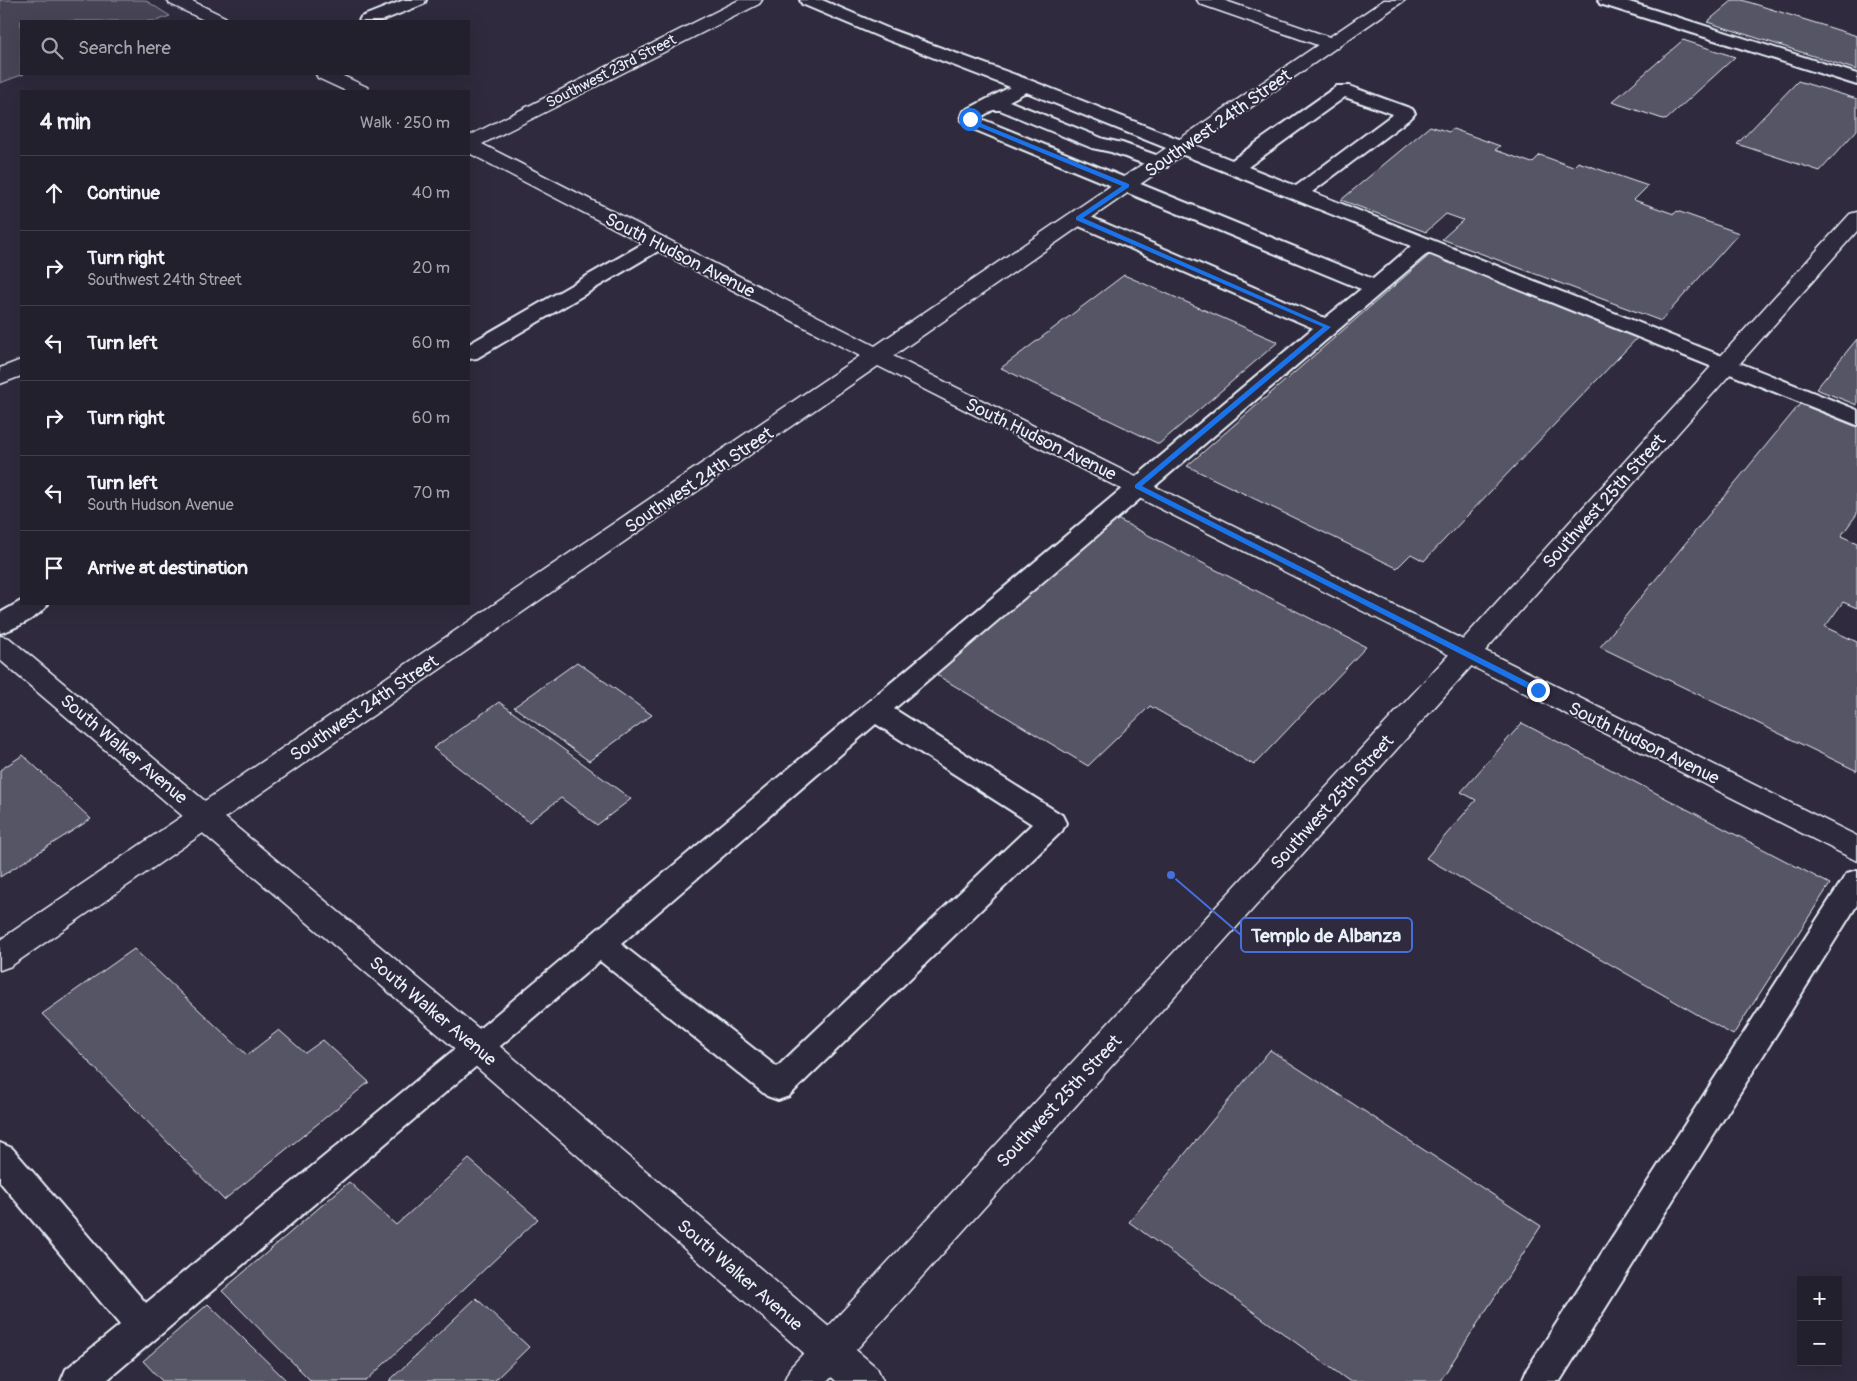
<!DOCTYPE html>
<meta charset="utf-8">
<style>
body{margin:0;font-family:Pangolin,sans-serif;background:#2f2d3a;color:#f1f3f6}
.controls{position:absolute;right:15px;bottom:15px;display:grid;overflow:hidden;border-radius:0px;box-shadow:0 5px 20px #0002}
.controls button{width:45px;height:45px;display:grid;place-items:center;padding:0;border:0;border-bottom:1px solid #403e4a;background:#23202e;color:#f1f3f6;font:25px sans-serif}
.stop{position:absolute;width:15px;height:15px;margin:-11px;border:4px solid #1a73e8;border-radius:50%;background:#fff}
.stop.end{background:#1a73e8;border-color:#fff;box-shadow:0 1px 5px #0008}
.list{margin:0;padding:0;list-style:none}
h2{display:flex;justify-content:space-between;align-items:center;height:65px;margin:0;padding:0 20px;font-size:21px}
h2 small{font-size:16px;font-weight:400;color:#a3a3aa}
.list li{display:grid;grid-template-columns:32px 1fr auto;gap:15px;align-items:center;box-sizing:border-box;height:75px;padding:0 20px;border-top:1px solid #403e4a}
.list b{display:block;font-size:19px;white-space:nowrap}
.list p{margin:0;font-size:16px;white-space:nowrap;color:#a3a3aa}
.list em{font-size:16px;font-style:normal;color:#a3a3aa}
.icon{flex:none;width:28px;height:28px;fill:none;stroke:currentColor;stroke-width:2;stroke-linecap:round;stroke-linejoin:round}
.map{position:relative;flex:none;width:1857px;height:1381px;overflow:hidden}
.search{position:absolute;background:#23202e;box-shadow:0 5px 20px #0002;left:20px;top:20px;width:450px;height:55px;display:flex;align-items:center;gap:12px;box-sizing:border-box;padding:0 18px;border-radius:0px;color:#a3a3aa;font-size:19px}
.panel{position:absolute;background:#23202e;box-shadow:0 5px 20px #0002;left:20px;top:90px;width:450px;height:515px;border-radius:0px}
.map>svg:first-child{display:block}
</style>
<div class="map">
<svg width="1857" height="1381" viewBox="0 0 1857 1381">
<rect width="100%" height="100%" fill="#2f2a3d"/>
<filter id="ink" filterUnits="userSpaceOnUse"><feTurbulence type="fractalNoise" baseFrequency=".02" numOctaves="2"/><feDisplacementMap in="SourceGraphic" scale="10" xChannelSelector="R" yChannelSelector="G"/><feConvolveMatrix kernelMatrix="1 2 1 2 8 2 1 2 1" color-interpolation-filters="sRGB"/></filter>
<g filter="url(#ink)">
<!-- green -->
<path fill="#464455" stroke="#979aa6" d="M0,0H145L170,16L156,21H21V74H24L0,83Z"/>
<!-- building -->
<path fill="#575565" stroke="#e8f1f8" d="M1733,0H1742L1857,36V70L1707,22Z
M1683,40L1735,57L1666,120L1612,102Z
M1798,81L1857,99V130L1820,171L1737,144Z
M1430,126L1449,132L1453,129L1500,146L1495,150L1532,163L1540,155L1573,167L1578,162L1648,186L1634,200L1674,214L1677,211L1739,233L1661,321L1442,239L1463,220L1446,214L1426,232L1341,200Z
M1433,252L1641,334L1424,561L1411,554L1397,568L1187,466Z
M1124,275L1278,342L1159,444L1001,368Z
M1857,339V405L1816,389Z
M1800,404L1857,427V514L1841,536L1857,543V608L1843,602L1825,627L1857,642V771L1600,647Z
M1117,519L1366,647L1254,765L1150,706L1088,766L935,674Z
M577,662L652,715L589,761L514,707Z
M499,702L631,799L597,825L561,798L529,822L433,748Z
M1522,723L1830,884L1733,1035L1426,858L1476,800L1461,792Z
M23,755L91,819L0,877V770Z
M134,949L247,1055L279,1030L305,1053L323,1040L369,1082L224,1200L42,1014Z
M1270,1050L1541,1226L1440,1381H1349L1129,1222Z
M469,1159L538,1219L366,1381H311L222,1291L349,1182L396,1225Z
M476,1298L529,1347L494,1381H389Z
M208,1304L287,1381H162L143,1361Z"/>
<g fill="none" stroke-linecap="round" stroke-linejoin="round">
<!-- service casing -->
<g stroke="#e8f1f8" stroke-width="4">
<path id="service" d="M404,0H426L424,4L381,21H359L361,17Z
M800,0H822L892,30L1032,81L1232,160L1337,86H1349L1412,109L1415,113L1412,117L1312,192L1857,410V425L1428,253L894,709L1062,815L1066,823L1062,831L789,1096L778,1100L767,1096L600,961L106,1381H61L66,1369L120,1325L0,1182V1143L12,1148L146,1303L467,1039L1313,328L1072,223L1069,219L1072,215H1086L1325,318L1361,289L968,127L961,119L964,111L1010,87L880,37L802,4ZM1026,92L1411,246L1373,279L979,118L993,110H1000L1092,148L1111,152L1153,167H1167L1169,163L1167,159L1122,143L1104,139L1009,101ZM1345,97L1393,114L1296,186L1248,167ZM876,724L1032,824L777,1067L621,944Z
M1598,0H1623L1857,74V85L1600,4Z
M658,237L665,239L668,243L665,247L477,358L469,359V344L651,239Z
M21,601V604H48C39,617 15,629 0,633V613Z
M1857,870V905L1560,1381H1522L1527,1369L1847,873Z"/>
</g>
<!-- minor casing -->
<g stroke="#e8f1f8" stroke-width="3">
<path id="minor" d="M167,0H190L225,17L228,21H206L170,4Z
M739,0H762L759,4L482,144L875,346L1384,0H1405L893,356L1857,836V861L878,366L11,966L0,970V940L860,356L469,153V136Z
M316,74H339L367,87L369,91H346L318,78Z
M21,360V376L0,384V368Z"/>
</g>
<!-- tertiary casing -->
<g stroke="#e8f1f8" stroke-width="3">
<path id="tertiary" d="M1197,0H1223L1338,40L1341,44L1338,48H1326L1200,4Z
M1857,212V231L1476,661L828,1381H784L790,1368L1456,647L1850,214Z"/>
</g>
<!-- secondary casing -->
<g stroke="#e8f1f8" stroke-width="3">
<path id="secondary" d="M0,636L9,638L490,1038L877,1368L883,1381H836L466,1058L0,660Z"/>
</g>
<!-- service -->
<use href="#service" fill="#2f2a3d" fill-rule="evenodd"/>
<!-- minor -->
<use href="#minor" fill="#2f2a3d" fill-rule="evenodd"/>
<!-- tertiary -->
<use href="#tertiary" fill="#2f2a3d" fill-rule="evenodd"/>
<!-- secondary -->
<use href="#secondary" fill="#2f2a3d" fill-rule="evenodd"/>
</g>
</g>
<!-- route -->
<path fill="#1a73e8" d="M968,118L1129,184V187L1083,218L1331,327L1142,486L1540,688V692H1535L1135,488V485L1323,327L1076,220V217L1122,186L972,124Z"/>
<g text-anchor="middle" stroke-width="4" stroke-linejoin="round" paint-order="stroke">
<!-- far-street labels -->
<g font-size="15" fill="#e8f1f8" stroke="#2f2a3d">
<text transform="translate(611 71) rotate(-27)" y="5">Southwest 23rd Street</text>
</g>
<!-- street labels -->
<g font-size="18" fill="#e8f1f8" stroke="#2f2a3d">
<text transform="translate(1218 123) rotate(-35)" y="6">Southwest 24th Street</text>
<text transform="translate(680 255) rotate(27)" y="6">South Hudson Avenue</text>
<text transform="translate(1041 439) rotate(26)" y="6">South Hudson Avenue</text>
<text transform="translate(699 480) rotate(-34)" y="6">Southwest 24th Street</text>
<text transform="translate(1604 501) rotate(-48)" y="6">Southwest 25th Street</text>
<text transform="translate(364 708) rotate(-34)" y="6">Southwest 24th Street</text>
<text transform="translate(1644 743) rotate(26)" y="6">South Hudson Avenue</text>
<text transform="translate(124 749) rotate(40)" y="6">South Walker Avenue</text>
<text transform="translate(1332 802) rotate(-48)" y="6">Southwest 25th Street</text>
<text transform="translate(433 1011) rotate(40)" y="6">South Walker Avenue</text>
<text transform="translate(1059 1101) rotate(-47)" y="6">Southwest 25th Street</text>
<text transform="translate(740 1275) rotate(41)" y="6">South Walker Avenue</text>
</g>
</g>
<!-- callouts -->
<path fill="none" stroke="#466fde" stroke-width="2" d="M1171 875L1241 935"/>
<circle fill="#466fde" stroke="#2f2a3d" stroke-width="2" cx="1171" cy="875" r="5"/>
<rect fill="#2f2a3d" stroke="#466fde" stroke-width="2" x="1241" y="918" width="171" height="34" rx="5"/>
<g font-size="19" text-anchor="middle" font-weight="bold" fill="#e8f1f8">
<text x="1326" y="942">Templo de Albanza</text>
</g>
</svg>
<div class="controls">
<button>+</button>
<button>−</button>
</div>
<div class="stop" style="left:970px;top:119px"></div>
<div class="stop end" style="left:1538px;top:690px"></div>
<div class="search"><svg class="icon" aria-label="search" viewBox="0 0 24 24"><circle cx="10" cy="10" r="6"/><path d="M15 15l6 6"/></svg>Search here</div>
<section class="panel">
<h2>4 min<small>Walk · 250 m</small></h2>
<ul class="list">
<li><svg class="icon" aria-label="ahead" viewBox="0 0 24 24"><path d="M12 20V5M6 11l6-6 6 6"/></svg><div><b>Continue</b></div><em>40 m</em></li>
<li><svg class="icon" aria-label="right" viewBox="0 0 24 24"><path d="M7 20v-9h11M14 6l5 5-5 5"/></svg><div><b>Turn right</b><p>Southwest 24th Street</p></div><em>20 m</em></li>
<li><svg class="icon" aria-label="left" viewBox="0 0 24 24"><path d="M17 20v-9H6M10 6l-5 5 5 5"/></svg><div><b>Turn left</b></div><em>60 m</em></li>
<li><svg class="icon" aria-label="right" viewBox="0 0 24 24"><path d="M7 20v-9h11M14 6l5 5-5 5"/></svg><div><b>Turn right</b></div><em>60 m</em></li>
<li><svg class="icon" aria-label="left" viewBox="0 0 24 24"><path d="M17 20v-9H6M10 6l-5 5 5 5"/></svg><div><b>Turn left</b><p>South Hudson Avenue</p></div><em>70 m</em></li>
<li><svg class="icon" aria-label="arrive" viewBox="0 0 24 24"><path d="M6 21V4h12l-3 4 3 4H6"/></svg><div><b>Arrive at destination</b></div></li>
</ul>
</section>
</div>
